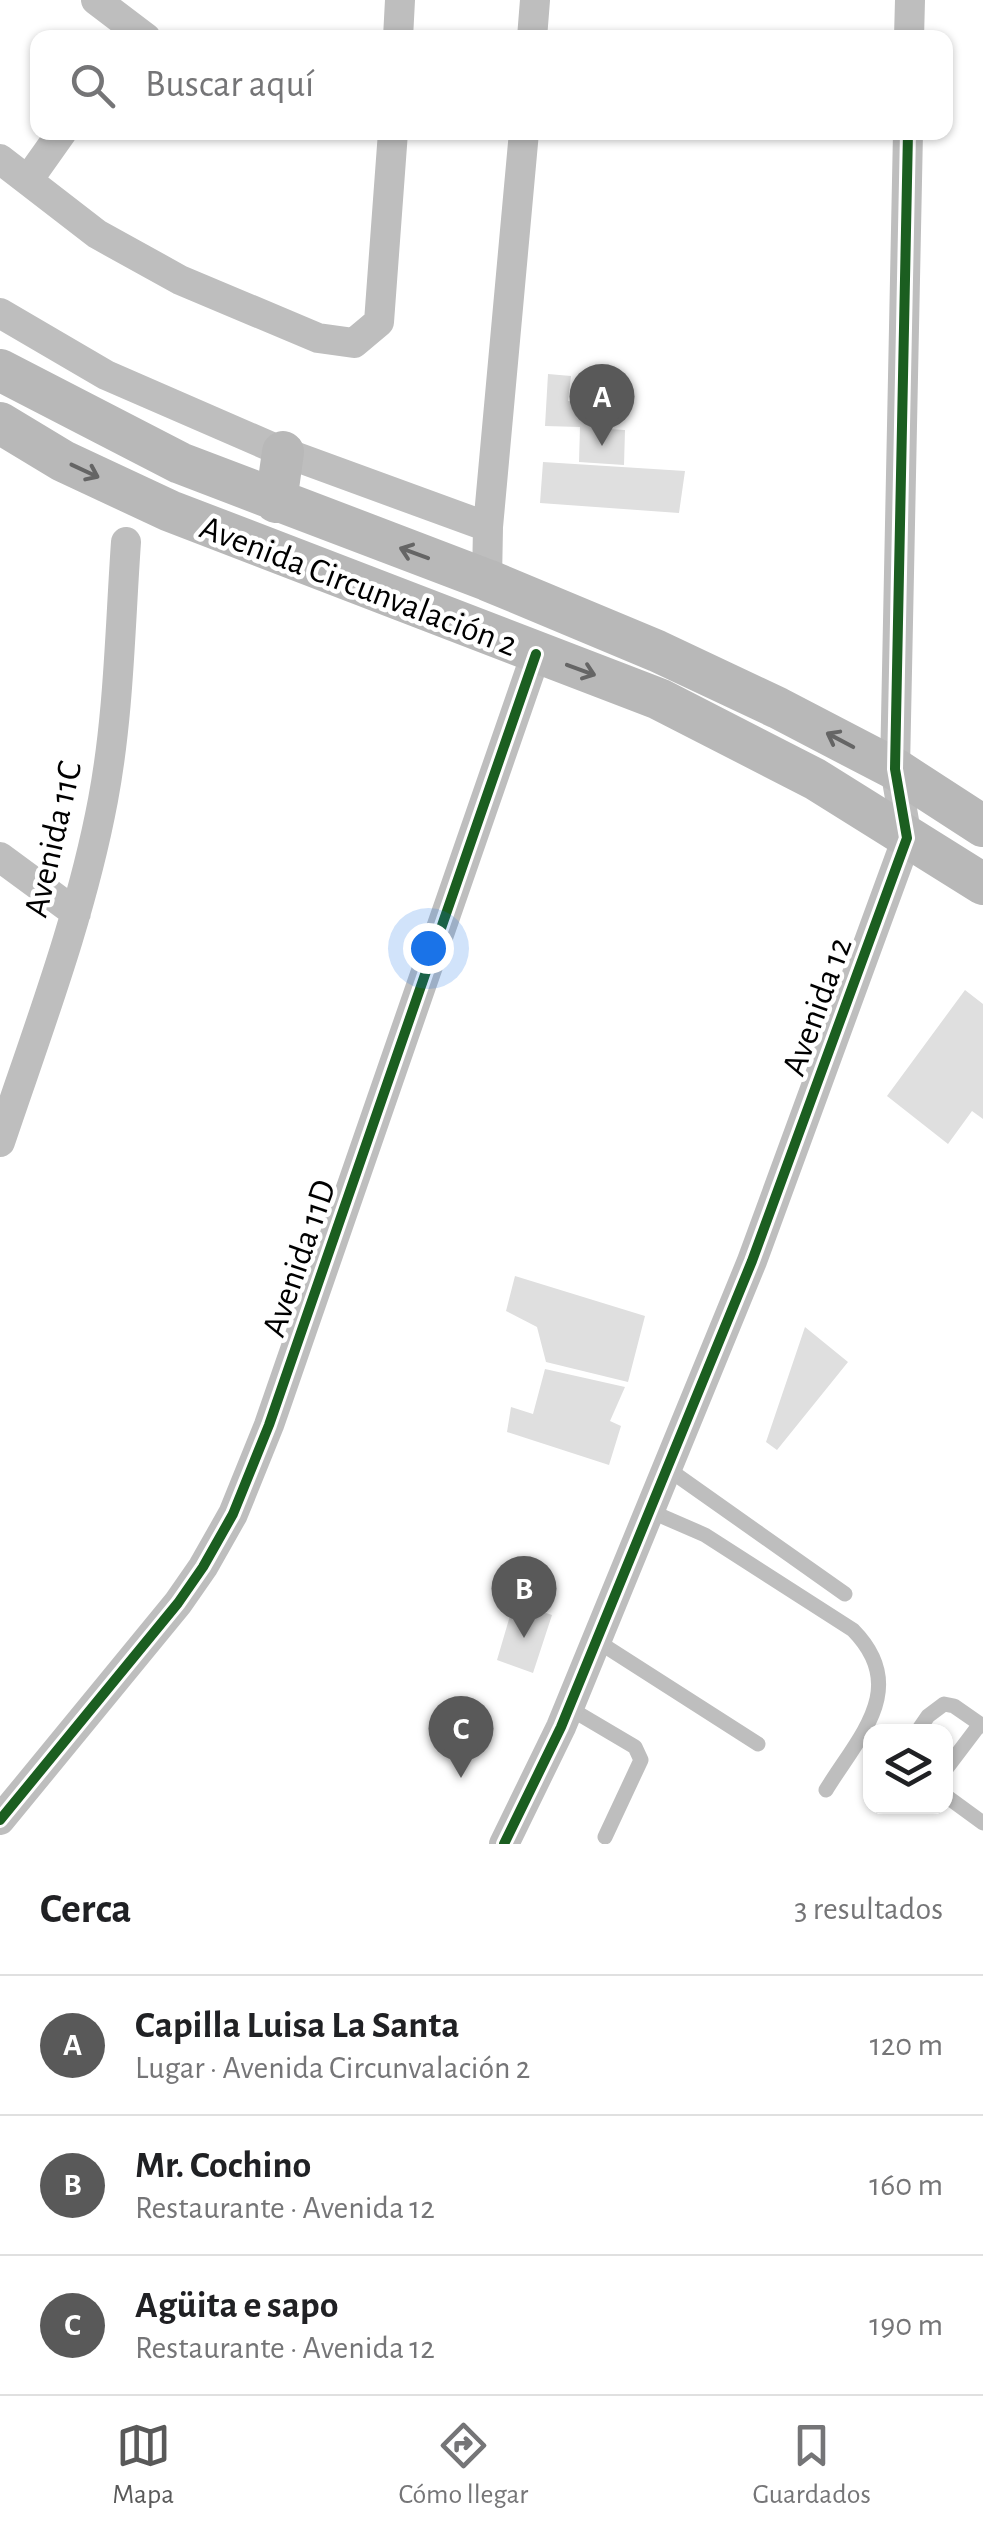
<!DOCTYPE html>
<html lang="es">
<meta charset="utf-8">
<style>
body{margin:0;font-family:"Alegreya Sans",sans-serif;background:#f2f2f2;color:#202124}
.controls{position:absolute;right:30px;bottom:30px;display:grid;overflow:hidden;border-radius:20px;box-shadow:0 2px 8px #0004}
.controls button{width:90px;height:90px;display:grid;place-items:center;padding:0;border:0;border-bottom:2px solid #e0e0e0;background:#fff;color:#202124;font:50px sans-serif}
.you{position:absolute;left:428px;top:948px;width:35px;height:35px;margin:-25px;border:8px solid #fff;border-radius:50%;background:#1a73e8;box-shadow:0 0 0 15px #1a73e833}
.badge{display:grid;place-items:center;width:65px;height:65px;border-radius:50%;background:#595959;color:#fff;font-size:32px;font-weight:700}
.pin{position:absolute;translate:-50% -82px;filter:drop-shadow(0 2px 5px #0008)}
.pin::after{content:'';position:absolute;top:52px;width:35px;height:30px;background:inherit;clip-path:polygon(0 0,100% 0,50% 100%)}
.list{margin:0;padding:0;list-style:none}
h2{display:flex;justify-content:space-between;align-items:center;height:130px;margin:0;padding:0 40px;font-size:42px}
h2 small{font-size:32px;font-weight:400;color:#757577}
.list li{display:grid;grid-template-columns:65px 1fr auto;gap:30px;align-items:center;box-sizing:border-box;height:140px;padding:0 40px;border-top:2px solid #e0e0e0}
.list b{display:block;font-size:38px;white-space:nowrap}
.list p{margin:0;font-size:32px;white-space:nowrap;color:#757577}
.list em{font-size:32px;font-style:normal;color:#757577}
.icon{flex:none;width:55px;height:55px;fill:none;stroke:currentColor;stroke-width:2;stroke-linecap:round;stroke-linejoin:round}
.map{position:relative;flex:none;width:983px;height:1844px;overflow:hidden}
.search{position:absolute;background:#fff;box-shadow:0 2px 8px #0004;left:30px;right:30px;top:30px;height:110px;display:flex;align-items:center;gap:25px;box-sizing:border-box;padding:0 35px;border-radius:20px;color:#757577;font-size:38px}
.sheet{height:550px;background:#fff}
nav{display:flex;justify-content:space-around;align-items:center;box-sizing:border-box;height:140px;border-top:2px solid #e0e0e0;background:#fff;font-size:28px;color:#757577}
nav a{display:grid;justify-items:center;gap:5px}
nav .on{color:#595959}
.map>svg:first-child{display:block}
</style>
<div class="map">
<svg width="983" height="1844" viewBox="0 0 983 1844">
<rect width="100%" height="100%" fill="#fff"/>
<!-- building -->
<path fill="#dfdfdf" d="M548,374L571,376L568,401L610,404L608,429L625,430L624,465L579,462L580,427L545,426Z
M543,462L685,471L679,513L540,503Z
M965,990L983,1004V1119L972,1111L948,1144L887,1096Z
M515,1276L645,1316L628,1382L546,1362L537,1327L506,1311Z
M805,1327L848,1362L777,1450L766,1442Z
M545,1369L625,1387L610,1421L621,1426L609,1465L507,1432L511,1407L533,1414Z
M514,1602L552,1615L533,1673L497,1660Z"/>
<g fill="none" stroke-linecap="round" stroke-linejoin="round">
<!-- lane -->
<path stroke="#bebebe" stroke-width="15" d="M668,1469L845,1594
M650,1511L705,1535L853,1630C910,1688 859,1736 826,1790
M597,1641L758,1744
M569,1708L635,1747L641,1760L605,1837
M917,1732L928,1716L944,1704L954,1706L983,1726
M946,1769L980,1724
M946,1796L983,1823"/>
<!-- street -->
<path stroke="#bebebe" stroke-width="30" d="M96,0L146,38
M398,38L400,0
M532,38L535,0
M909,38L910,0
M0,159L97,234L180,280L318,338L354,343L379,322L393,132
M28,180L62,132
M0,313L106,375L283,452L488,527
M487,580L488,527L524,132
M0,857L76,913
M0,1142C38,1029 81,917 103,800C119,715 120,627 126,542
M0,1820L178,1603L203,1567L233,1514L269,1425L536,654
M504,1844L561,1727L752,1261L907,838L895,769L908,132"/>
<!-- secondary -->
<path stroke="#b8b8b8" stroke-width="42" d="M0,370L180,463L487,580L657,651L778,708L895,769L983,826
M0,423L63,461L170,511L659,699L815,779L983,884
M276,502L283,452"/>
<!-- cycleway casing -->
<g stroke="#fff" stroke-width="16">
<path id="cycleway" d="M0,1820L178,1603L203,1567L233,1514L269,1425L536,654
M504,1844L561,1727L752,1261L907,838L895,769L908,132"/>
</g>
<!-- cycleway -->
<use href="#cycleway" stroke="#1b5e20" stroke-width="10"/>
</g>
<!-- one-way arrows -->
<defs><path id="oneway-shaft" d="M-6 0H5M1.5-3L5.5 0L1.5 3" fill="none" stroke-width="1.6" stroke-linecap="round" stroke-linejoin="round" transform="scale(2.5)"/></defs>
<g stroke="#656565">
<use href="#oneway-shaft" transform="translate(85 471) rotate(25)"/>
<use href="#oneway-shaft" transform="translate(414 553) rotate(-160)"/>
<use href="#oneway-shaft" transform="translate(581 670) rotate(20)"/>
<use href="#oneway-shaft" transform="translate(840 740) rotate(-152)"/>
</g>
<g text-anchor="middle" stroke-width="9" stroke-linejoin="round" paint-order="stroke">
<!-- street labels -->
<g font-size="35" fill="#000" stroke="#fff">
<text transform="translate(359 585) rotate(21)" y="12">Avenida Circunvalación 2</text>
<text transform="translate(52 839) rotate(-77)" y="12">Avenida 11C</text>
<text transform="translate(816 1006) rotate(-70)" y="12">Avenida 12</text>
<text transform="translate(298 1258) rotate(-71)" y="12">Avenida 11D</text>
</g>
</g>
</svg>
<div class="controls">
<button><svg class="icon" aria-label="layers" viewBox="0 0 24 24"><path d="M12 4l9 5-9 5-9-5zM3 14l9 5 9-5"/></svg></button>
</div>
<div class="you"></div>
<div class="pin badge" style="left:602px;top:446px">A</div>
<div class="pin badge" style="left:524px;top:1638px">B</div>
<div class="pin badge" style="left:461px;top:1778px">C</div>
<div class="search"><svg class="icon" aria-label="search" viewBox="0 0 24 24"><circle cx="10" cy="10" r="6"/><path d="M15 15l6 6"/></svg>Buscar aquí</div>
</div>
<section class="sheet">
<h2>Cerca<small>3 resultados</small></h2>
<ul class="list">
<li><span class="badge">A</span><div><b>Capilla Luisa La Santa</b><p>Lugar · Avenida Circunvalación 2</p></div><em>120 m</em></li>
<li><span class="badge">B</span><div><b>Mr. Cochino</b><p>Restaurante · Avenida 12</p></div><em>160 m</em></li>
<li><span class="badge">C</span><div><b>Agüita e sapo</b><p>Restaurante · Avenida 12</p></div><em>190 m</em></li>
</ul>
</section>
<nav>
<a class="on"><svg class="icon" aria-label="map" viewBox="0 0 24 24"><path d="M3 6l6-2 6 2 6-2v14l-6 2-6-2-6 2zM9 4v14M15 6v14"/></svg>Mapa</a>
<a><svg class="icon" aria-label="directions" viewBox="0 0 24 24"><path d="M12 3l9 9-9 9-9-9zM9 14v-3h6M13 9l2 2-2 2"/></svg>Cómo llegar</a>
<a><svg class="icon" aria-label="saved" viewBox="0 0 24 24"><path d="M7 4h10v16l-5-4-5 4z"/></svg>Guardados</a>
</nav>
